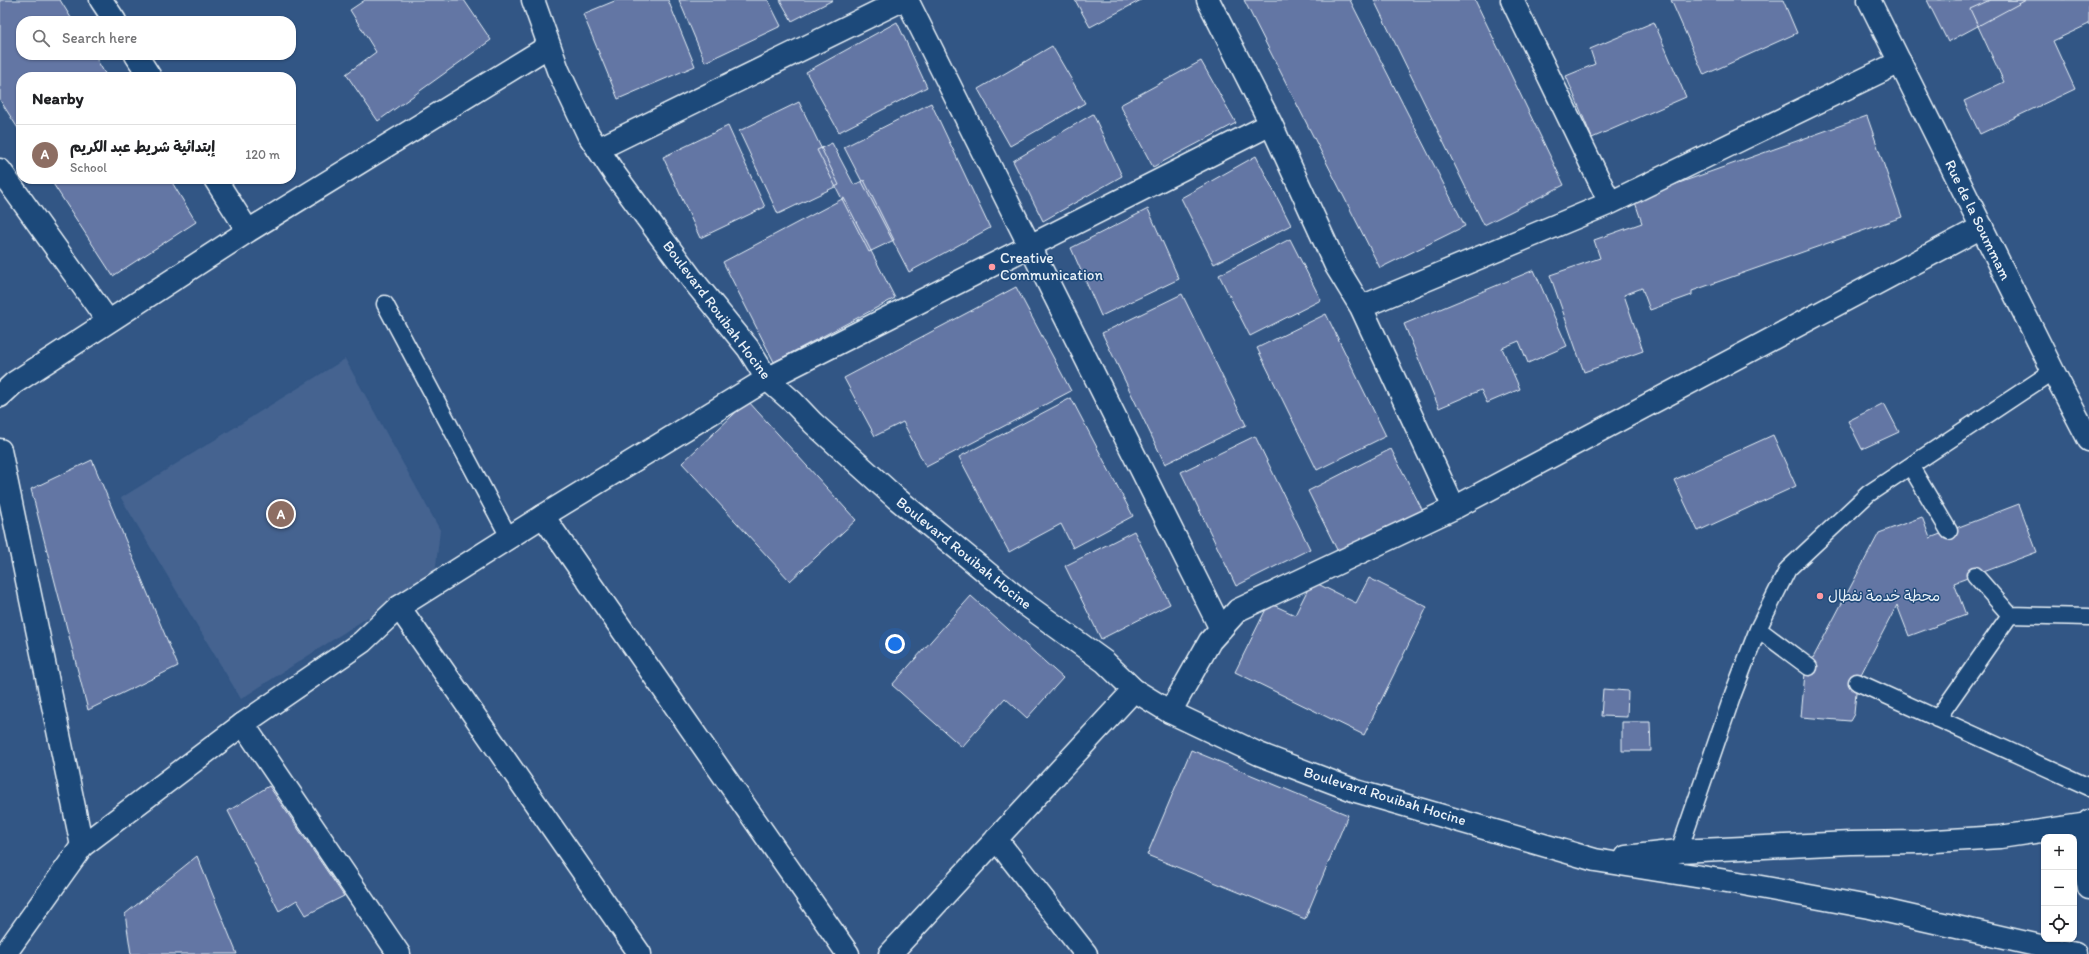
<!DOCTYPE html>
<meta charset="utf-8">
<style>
body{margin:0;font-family:Itim,"Playpen Sans Arabic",sans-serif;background:#f2f2f2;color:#202124}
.controls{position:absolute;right:12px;bottom:12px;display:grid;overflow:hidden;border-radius:8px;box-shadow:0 1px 3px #0004}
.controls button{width:36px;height:36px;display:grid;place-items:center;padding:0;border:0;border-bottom:1px solid #e0e0e0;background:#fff;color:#202124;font:20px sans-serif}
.you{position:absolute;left:895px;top:644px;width:14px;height:14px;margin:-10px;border:3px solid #fff;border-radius:50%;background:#1a73e8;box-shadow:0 0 0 6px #1a73e833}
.badge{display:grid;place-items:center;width:26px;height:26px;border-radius:50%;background:#84575d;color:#fff;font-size:13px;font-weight:700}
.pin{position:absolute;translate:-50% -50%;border:2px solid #fff;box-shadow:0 1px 4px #0006}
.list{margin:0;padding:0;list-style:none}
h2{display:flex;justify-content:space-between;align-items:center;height:52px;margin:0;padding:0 16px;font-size:17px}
h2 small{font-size:13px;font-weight:400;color:#757577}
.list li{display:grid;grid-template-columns:26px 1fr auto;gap:12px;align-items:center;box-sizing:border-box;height:60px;padding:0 16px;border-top:1px solid #e0e0e0}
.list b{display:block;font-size:15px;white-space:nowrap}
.list p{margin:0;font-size:13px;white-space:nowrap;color:#757577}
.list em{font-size:13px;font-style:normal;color:#757577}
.icon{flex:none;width:22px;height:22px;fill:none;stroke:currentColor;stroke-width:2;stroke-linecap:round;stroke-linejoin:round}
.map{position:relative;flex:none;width:2089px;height:954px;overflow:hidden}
.search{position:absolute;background:#fff;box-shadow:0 1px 3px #0004;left:16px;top:16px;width:280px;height:44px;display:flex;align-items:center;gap:10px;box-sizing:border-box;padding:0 14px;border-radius:16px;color:#757577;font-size:15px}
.panel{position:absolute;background:#fff;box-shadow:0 1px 3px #0004;left:16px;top:72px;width:280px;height:112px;border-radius:16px}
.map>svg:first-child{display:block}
</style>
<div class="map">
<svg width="2089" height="954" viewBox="0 0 2089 954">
<rect width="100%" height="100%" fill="#325685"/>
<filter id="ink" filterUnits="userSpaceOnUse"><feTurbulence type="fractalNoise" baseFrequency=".025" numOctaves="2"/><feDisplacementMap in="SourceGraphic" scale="8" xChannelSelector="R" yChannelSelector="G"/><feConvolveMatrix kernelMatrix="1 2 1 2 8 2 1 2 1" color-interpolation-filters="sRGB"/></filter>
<g filter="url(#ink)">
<!-- built -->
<path fill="#446390" d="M345,359L440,530L435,574L241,699L121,498Z"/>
<!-- building -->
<path fill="#6476a4" stroke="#e8f1f8" d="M0,0H60L73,21H21V55H94L107,77H21V133L0,100Z
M365,0H464L491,40L378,121L346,74L376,52L350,10Z
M617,0H668L695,66L618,99L583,14Z
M679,0H768L781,26L705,62Z
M780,0H833L792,21Z
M1075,0H1141L1090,27Z
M1244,0H1350L1465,226L1380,268Z
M1374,0H1475L1564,185L1484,225Z
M1671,0H1783L1797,33L1704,75Z
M1927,0H2026L1948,42Z
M1990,0H2089V24L2053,41L2075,89L1980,134L1964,101L2004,82L1970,9Z
M897,22L927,87L839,132L806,72Z
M1654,22L1686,97L1592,138L1566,76L1595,64L1590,49Z
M1052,46L1085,103L1010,146L978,89Z
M1201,61L1236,123L1153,167L1120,105Z
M799,102L839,185L778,214L739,131Z
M931,103L990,228L909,272L844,147Z
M1093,114L1122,176L1043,221L1013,161Z
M1867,116L1902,217L1692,291V295L1650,310L1642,288L1624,295L1643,351L1584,372L1550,275L1600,258L1594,240L1642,223L1634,199Z
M728,126L765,207L700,238L663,157Z
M832,143L854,185L864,180L894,240L869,252L817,150Z
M1256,156L1291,225L1214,264L1181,198Z
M50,179H170L196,222L113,276Z
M844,198L895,298L774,362L723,262Z
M1148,209L1179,279L1101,316L1071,248Z
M1290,239L1321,300L1250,336L1219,275Z
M1534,270L1567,346L1528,363L1519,341L1502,348L1520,389L1487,403L1481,390L1439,408L1404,324Z
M1016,287L1071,391L926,467L903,422L875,436L844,378Z
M1182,294L1246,425L1165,464L1102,333Z
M1326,314L1386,436L1317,470L1257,348Z
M1071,398L1133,516L1073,548L1061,524L1009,552L959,457Z
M748,401L856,520L790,581L682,463Z
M1884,403L1899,432L1862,449L1848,421Z
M1773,435L1796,486L1698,531L1674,480Z
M1255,436L1310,549L1236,586L1181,472Z
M1391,449L1425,515L1341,558L1308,491Z
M92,460L178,666L88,710L31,489Z
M2019,504L2037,552L1954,583L1966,615L1909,636L1897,605L1857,682L1854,714L1850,721L1801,717L1805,673L1879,533L1922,517L1930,538Z
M1134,531L1170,604L1101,639L1065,566Z
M1369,578L1427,607L1364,735L1235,672L1269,603L1295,615L1312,581L1356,603Z
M971,596L1063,678L1027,718L1005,698L962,747L892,685Z
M1603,689L1628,691L1627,717L1601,716Z
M1622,722H1650L1651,751H1622Z
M1191,750L1348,815L1305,919L1147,855Z
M269,786L344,896L306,915L297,900L279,911L228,811Z
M197,856L237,954H131L125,914Z"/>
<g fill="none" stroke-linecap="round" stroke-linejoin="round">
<!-- lane casing -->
<g stroke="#e8f1f8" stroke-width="19">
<path id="lane" d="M385,304L509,537
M1911,467L1949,531
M1975,575L2010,615L2089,617
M1758,629L1809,667
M1857,682L2089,787
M1937,719L2010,615
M1679,851L1733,694L1758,629L1788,569L1868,494L2053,371"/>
</g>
<!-- street casing -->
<g stroke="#e8f1f8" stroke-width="25">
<path id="street" d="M101,0L115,21
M907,0L1221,629
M1208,0L1271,124L1336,266L1361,307L1454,508
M1512,0L1610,203
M136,55L150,77
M598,149L902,0
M0,170L108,321
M215,179L248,231
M1361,307L1610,203L1900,62
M767,379L1271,124
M0,396L14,383L248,231L549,46
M0,450L82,846
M543,516L848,954
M399,607L640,954
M1170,712L1210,641L1238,610L1454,508L1982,227
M243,724L399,954
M996,839L1086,954
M890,954L1134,690"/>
</g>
<!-- secondary casing -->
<g stroke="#e8f1f8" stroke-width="25">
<path id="secondary" d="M5,954L82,846L243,724L362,642L399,607L543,516L767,379"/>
</g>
<!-- primary casing -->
<g stroke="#e8f1f8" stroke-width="25">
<path id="primary" d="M533,0L558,70L588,134L616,176L692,279L748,348L767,379L793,402L813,423L896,498L1025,604L1105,662L1134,690L1170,712L1259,754L1356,791L1595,860L1733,882L1869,907L2075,954
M1869,0L2053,371L2089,440
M2089,821L2084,864L2089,888
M1626,857L1679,851L1851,843L1919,842L2000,837L2088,824"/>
</g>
<!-- lane -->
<use href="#lane" stroke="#1f4a7a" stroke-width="16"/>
<!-- street -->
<use href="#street" stroke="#1f4a7a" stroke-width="22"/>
<!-- secondary -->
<use href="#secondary" stroke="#1f4a7a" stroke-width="22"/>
<!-- primary -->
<use href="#primary" stroke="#1f4a7a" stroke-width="22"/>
</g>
</g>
<!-- markers -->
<g fill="#ff9aa2" stroke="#1f4a7a" stroke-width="1.5">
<circle cx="992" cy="267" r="4"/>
<circle cx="1820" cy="596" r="4"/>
</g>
<g text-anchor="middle" stroke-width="3" stroke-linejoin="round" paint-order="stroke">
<!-- street labels -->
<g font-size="15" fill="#e8f1f8" stroke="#1f4a7a">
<text transform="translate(1978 220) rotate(64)" y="5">Rue de la Soummam</text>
<text transform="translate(717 310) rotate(53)" y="5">Boulevard Rouibah Hocine</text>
<text transform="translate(964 553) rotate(39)" y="5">Boulevard Rouibah Hocine</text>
<text transform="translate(1385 796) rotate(17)" y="5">Boulevard Rouibah Hocine</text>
</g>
<!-- poi labels -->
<g font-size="15" fill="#e8f1f8" stroke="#1f4a7a" text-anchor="start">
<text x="1000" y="263">Creative<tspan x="1000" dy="17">Communication</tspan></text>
<text x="1828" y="601">محطة خدمة نفطال</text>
</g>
</g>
</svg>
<div class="controls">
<button>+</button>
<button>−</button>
<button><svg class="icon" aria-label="locate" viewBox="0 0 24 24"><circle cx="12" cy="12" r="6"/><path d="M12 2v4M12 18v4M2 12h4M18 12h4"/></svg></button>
</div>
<div class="you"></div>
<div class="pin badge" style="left:281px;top:514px;background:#8d6e63">A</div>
<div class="search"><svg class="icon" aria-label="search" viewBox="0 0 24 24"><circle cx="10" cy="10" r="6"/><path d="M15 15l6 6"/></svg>Search here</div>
<section class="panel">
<h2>Nearby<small></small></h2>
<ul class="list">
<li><span class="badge" style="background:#8d6e63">A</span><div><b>إبتدائية شريط عبد الكريم</b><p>School</p></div><em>120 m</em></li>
</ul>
</section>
</div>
